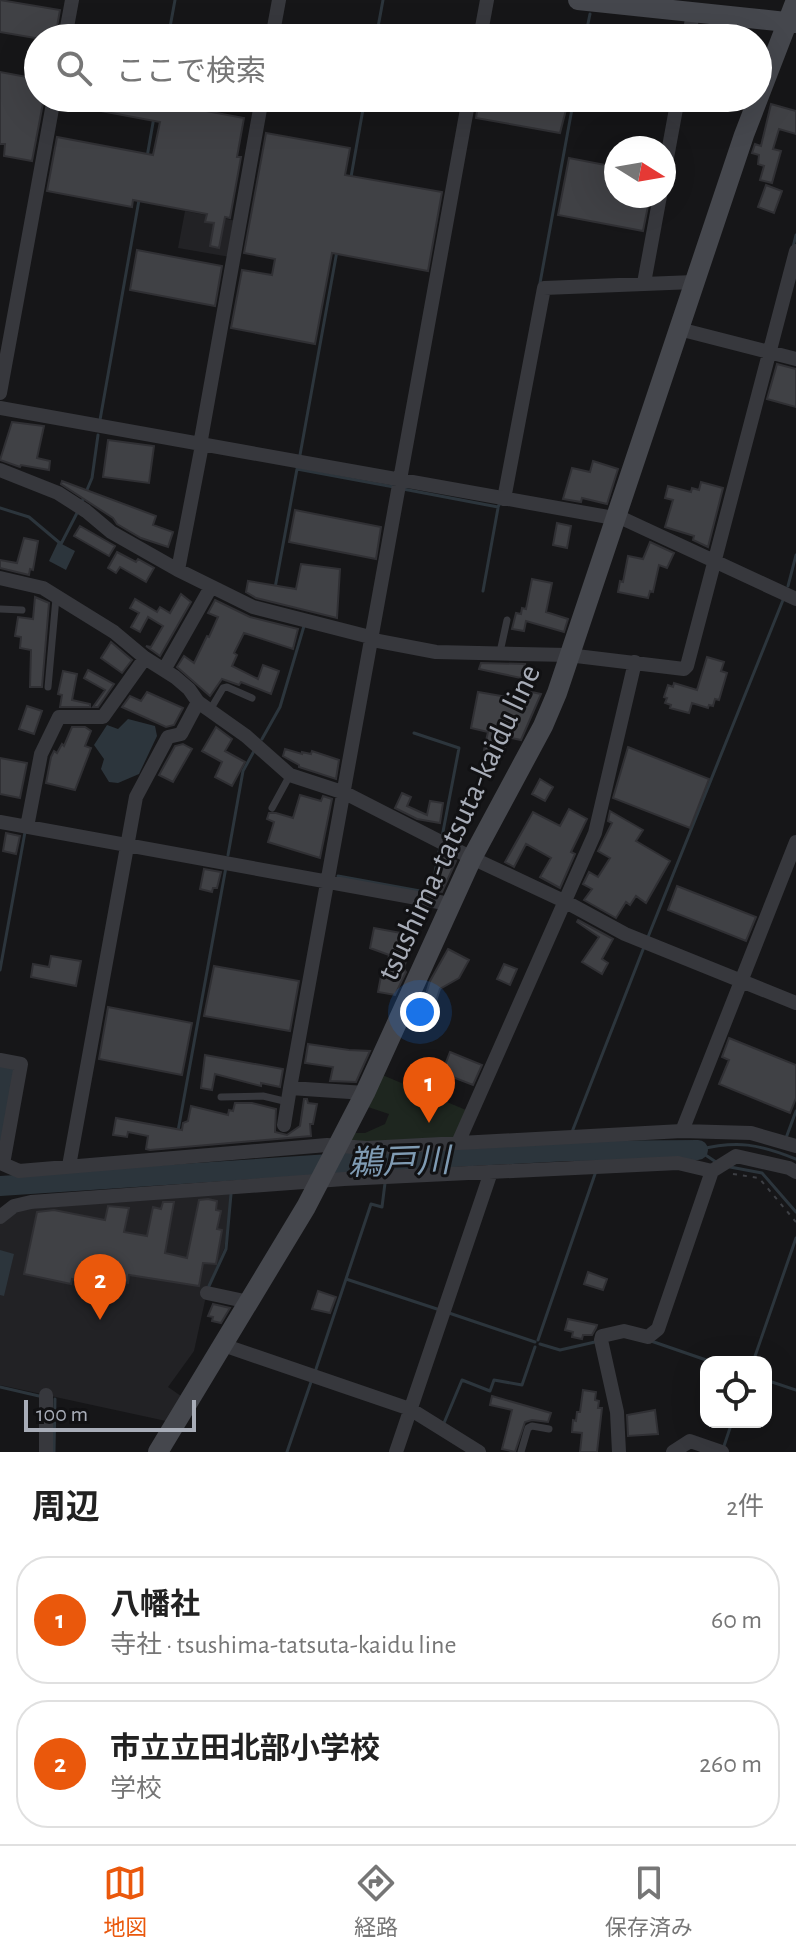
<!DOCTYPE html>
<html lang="ja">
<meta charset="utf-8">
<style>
body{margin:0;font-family:"Alegreya Sans","Noto Sans JP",sans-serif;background:#f6f6f6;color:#222}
.controls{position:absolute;right:24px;bottom:24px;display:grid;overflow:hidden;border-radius:16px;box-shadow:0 8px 32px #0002}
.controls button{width:72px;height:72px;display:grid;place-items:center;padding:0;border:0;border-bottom:2px solid #e0e0e0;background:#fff;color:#222;font:40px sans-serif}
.compass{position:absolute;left:604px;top:136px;width:72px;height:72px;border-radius:50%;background:#fff;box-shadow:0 8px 32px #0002;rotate:101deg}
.scale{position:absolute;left:24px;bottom:20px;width:172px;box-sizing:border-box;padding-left:8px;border:4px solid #a8adb8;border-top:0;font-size:22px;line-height:28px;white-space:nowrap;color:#a8adb8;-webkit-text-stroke:6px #111113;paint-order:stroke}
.you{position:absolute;left:420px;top:1012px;width:28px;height:28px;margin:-20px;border:6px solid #fff;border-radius:50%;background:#1a73e8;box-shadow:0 0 0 12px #1a73e833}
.badge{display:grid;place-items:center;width:52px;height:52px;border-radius:50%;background:#ea580c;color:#fff;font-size:26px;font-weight:700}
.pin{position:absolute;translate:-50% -66px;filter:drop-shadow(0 2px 4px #0008)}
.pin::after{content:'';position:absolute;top:42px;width:28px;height:24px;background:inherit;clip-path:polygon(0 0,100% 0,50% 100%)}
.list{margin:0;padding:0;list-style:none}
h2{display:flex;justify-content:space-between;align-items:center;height:104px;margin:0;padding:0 32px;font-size:34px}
h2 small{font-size:26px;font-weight:400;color:#767676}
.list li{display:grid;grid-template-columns:52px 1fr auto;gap:24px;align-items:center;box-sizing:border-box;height:128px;margin:0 16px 16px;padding:0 16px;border:2px solid #e0e0e0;border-radius:32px}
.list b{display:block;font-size:30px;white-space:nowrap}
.list p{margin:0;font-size:26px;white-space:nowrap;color:#767676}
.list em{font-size:26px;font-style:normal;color:#767676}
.icon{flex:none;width:44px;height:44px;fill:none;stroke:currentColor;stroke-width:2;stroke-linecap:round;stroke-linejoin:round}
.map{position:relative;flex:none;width:796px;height:1452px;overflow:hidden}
.search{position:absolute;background:#fff;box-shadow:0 8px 32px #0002;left:24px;right:24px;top:24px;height:88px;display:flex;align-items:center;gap:20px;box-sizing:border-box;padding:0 28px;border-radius:44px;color:#767676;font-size:30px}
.sheet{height:392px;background:#fff}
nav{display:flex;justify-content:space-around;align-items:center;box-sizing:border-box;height:112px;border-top:2px solid #e0e0e0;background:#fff;font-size:22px;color:#767676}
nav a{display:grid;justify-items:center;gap:4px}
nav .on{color:#ea580c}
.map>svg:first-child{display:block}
</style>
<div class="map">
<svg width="796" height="1452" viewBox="0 0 796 1452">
<rect width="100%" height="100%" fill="#161618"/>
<!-- built -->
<path fill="#222225" d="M185,211L237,221L230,257L178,248Z
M230,1192V1215L224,1249L208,1287L194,1351L168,1387L181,1396L166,1421L0,1385V1222L18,1210Z"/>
<!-- green -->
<path fill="#1e261f" d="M380,1074L466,1110L454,1141L348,1143L353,1133H365L385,1124L389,1114L365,1106Z"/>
<!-- water -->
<path fill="#2c353c" d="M58,542L75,551L66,570L49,561Z
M128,719L155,726L157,736L139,774L118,783L109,782L101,769L104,759L94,745L107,725L118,729Z
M0,1065L14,1067L0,1162Z
M0,1250L14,1254L4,1296L0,1295Z"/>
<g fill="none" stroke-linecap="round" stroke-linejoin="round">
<!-- stream -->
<path stroke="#2c353c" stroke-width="3" d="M168,38L175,0
M376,38L383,0
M585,38L590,14
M147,157L154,117
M351,177L365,98
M793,247L796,235
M540,283L574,98
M100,420L139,200
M300,455L337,251
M403,489L498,507L499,505
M81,504L92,478L98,435
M0,508L29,517L61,544L77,513
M788,586L796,555
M275,588L297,469L394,487
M483,591L498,508
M414,733L459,748L442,837
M262,739L280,707L304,626
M228,855L243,771L254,751
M338,876L431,893L440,847
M648,937L783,600
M0,970L25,832
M178,1131L226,867
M572,1132L644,947
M786,1138L796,1111
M698,1150L716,1162
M698,1150C737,1140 759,1144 796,1159
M568,1151V1147
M454,1157L455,1148
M730,1167L762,1173L796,1212
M170,1175L172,1166
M346,1279L440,1310
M209,1286L226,1249L231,1194
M449,1313L535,1342
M538,1340L595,1174
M651,1341L712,1362
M540,1344L560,1350L595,1342
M753,1362L796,1238
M315,1372L371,1204L382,1207L385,1183
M766,1380L796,1390
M0,1387L39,1396
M444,1423L462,1380L490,1391L494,1380L522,1385L535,1347
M724,1446L732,1422
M54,1452L55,1399
M287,1452L311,1382"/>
<!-- river -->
<path stroke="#2c353c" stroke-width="20" d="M0,1186L360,1162L568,1151L698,1150"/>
</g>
<!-- building -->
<path fill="#404145" stroke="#303034" stroke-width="2" d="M0,0L60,10L55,38H35L0,32Z
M0,72L38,79V98H44L32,161L4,156L5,144H0Z
M64,98H153L152,101L244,118L237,157H241L230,218L225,217L219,248L210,246L214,223L205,222L207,214L133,200L132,207L47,191L57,137L153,155L160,122L63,104Z
M479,98H569L560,133L476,118Z
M771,104L796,111V134L779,129L773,149L781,151L772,183L760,180L764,166L758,164L759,155L752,153L755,144L761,146Z
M266,133L350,148L345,175L442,192L428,271L332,253L315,344L231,328L242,270L272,275L275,259L244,253Z
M569,158L616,167V196H650L643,231L558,215Z
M766,185L782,191L774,213L758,207Z
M137,250L222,266L215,306L130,290Z
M777,364L796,369V407L767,399Z
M12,422L44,426L37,458L50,461L49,470L21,465L20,467L0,460Z
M108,440L154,446L149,483L103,477Z
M593,461L618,469L607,504L582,498L581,502L563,499L572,468L590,472Z
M62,481L156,516L153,525L173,532L168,547L141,538L117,524L113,518L61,484Z
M701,482L723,488L708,547L693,540L694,536L665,527L673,500L665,498L668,486L691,492L692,488L699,490Z
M295,510L381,527L376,559L289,542Z
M557,523L571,526L567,548L553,545Z
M80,526L115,546L109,556L74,536Z
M24,538L38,541L33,570L30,569L29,575L0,568V560L17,563Z
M650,542L674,553L667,568L659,565L653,592L650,591L648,598L618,592L620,581L623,582L628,556L643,559Z
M117,552L136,562L138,559L154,568L146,582L120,567L116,573L108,568Z
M301,564L340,569L337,618L256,598L246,592L248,581L296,589Z
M532,579L552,583L546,612L568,619L564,632L526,621L524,631L512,629L516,613L521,614L522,608L526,609Z
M181,594L191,602L160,656L146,646L151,647L163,626L148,617L140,632L131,627L139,613L130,608L135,599L157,612L160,607L170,613Z
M35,597L49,603L42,687H30L31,650L20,648L21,637L15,636L18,617L33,619Z
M215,600L250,617L298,629L293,649L244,633L234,653L237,655L232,666L258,679L263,665L279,671L271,694L241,682L239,685L222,679L210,696L177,667L184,656L194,663L207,636L209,637L218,617L208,613Z
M111,642L132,660L122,673L101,658Z
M707,657L724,662L721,671L727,673L719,700L715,699L713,706L709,705L708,708L692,703L689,713L670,708L671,705L665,703L667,698L664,697L668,685L673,687L674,683L697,690Z
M481,663L525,664L521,678L479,669Z
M88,670L114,684L98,707H93L105,690L84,678Z
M63,671L77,674L72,700L90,704V707H60L62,695L58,694Z
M527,691L541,694L521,740L507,737L503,755L484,750L488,732L471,728L478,692L525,700Z
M147,692L183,708L174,725L166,727L122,707L130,696L141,701Z
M27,706L42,711L34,734L19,729Z
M72,727H85L91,731L85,746L91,748L75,790L46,783L51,757L54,751L57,753L62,744L64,746Z
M216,727L232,739L225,751L245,762L232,786L215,777L222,762L202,751Z
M183,744L192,749L173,782L159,775L175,746Z
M628,747L709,779L690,828L613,798Z
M285,749L302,754V752L311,754L312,751L339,760L336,779L299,767V765L283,756Z
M0,758L27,763L20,798L0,794Z
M540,779L553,787L545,801L532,794Z
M402,793L411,797L407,806L427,815L430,801L443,803L440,823L417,819L395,808Z
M300,795L321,801L323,796L332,799L320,858L268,842L274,822L267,819L269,813H276L293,818Z
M569,809L587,819L571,852L575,854L560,888L540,877L551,858L526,844L514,867L505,862L533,812L560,826Z
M610,811L643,830L636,841L670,861L646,903L636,896L630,905L626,902L616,918L584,900L592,889L583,884L589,872L598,877L610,858L598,851L612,823L608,821Z
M6,833L20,836L16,854L3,851Z
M444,856L456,861L442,892L435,891L440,871L438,870Z
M204,869L221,872L217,888H213L212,892L200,889Z
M677,886L756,917L746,941L668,910Z
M578,920L613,939L602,959L608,963L602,974L582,962L599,937L577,922Z
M374,928L412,935L404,969L406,972L395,995L378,992L381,976L385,977L389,955L370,948Z
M448,949L469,960L459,978L440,989L434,1007L423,1004L430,981Z
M51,956L81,961L76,986L31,977L33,964L49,967Z
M504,964L517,969L510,985L497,979Z
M214,966L299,981L290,1031L204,1016Z
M108,1007L192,1023L182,1075L99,1059Z
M729,1038L796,1065V1098L790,1113L719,1084L729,1060L722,1057Z
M308,1044L349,1050L370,1051L356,1082L330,1081L333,1067L305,1063Z
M450,1052L482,1065L473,1085L442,1073Z
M205,1055L283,1069L280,1087L261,1083V1086L215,1074L212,1090L201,1088Z
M304,1099H307L308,1103L317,1104L313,1124H310L311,1136L150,1150L146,1149L148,1136L128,1132L127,1137L113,1135L116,1118L182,1130L183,1123L188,1121L191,1106L228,1115L229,1110L233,1111L235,1103H252L276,1109L275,1132L287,1135L300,1126Z
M208,1199L217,1201L216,1210L221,1211L217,1229L222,1230L216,1264L203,1263L199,1286L129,1275L128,1283L82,1272L80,1281L72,1279L71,1284L24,1274L37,1212L54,1210L105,1220L108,1206L129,1208L124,1232L147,1236L153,1207L161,1209L163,1202H174L165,1253L187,1258L199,1200Z
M588,1272L607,1279L603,1290L584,1284Z
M318,1291L336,1297L330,1313L312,1309Z
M213,1304L230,1308L221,1323L212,1321L213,1317L208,1316Z
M568,1319L597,1325L596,1328L592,1335H583L582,1339L572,1337L573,1332L565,1330Z
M583,1390L596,1392L595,1400L599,1401L598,1408H602L597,1452H580L582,1433L572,1432L573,1420L576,1421L577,1412H580Z
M492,1396L551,1413L548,1422L532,1420L525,1422L515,1452L502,1449L512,1410L490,1405Z
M655,1410L658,1434L628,1436L627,1415Z"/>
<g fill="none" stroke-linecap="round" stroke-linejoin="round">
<!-- path -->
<path stroke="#3d3f44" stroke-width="2" stroke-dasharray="4 6" stroke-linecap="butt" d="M733,1174L759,1178L796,1222"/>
<!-- lane -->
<path stroke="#37383d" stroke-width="7" d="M0,609L22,610
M500,652L507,620
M48,687L56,598
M210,710L223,688L227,687L252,698
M272,808L290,775
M221,1097L263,1096L288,1102
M521,1452L528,1428L532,1426L549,1429"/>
<!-- street -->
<path stroke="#37383d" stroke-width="14" d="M65,38L72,0
M272,38L279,0
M480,38L487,0
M689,38L693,11
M664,174L678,98
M644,283L660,196
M679,329L796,359
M0,393L54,98
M0,408L614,518
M200,445L262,98
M202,445L178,570L253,607L370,637
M0,470L58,493L86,511L111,532L178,570
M504,499L544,288L694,282
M615,515L796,599
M0,578L43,588L114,632L145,658L175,677L189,689L198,702L246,736L290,775L345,793L472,858L566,902L625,934L796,1003
M373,640L436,652L568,655L684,669L687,666L796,251
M164,670L211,587
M0,822L450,904
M27,827L41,754L59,717H103L145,658
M0,1060L21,1064L3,1164L19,1171L327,1145L367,1148L682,1131L751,1133L796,1146
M365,1093L290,1088L469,98
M284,1125L290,1088
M682,1131L796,842
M458,1143L595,833L635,662
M69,1166L136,797L168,737L181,734L198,702
M0,1217L14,1206L31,1202L344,1179L678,1163L712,1171L736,1156L789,1168L796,1172
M207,1293L249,1302
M223,1345L410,1409L479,1452
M46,1395V1452
M396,1452L491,1172
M619,1452L617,1412L601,1340L602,1336L624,1331L648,1337L658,1329L712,1171
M673,1452L690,1441L722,1452"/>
<!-- secondary -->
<path stroke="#45474d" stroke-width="20" d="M578,0L796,23
M158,1452L306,1207L365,1093L472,858L543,726L557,693L744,135L796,0"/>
</g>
<g text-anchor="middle" stroke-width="6" stroke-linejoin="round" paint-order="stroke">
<!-- street labels -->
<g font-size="32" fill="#a8adb8" stroke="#111113">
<text transform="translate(458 822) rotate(-65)" y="11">tsushima-tatsuta-kaidu line</text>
</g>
<!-- water labels -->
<g font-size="34" font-style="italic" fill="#7f9bb3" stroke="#111113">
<text transform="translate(399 1161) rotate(-2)" y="12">鵜戸川</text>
</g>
</g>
</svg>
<div class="controls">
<button><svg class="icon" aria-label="locate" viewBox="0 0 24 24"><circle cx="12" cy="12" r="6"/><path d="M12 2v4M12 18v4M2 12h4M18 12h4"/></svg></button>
</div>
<svg class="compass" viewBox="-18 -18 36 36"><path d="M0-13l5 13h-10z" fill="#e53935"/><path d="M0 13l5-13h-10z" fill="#767676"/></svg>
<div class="scale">100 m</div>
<div class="you"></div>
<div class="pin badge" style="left:429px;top:1123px">1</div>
<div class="pin badge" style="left:100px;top:1320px">2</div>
<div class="search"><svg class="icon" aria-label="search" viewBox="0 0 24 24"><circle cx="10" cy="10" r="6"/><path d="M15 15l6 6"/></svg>ここで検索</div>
</div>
<section class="sheet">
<h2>周辺<small>2件</small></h2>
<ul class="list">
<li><span class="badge">1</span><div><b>八幡社</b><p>寺社 · tsushima-tatsuta-kaidu line</p></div><em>60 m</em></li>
<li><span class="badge">2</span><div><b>市立立田北部小学校</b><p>学校</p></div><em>260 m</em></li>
</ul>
</section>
<nav>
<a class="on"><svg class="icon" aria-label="map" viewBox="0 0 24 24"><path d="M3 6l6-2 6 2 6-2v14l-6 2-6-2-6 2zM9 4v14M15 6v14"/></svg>地図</a>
<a><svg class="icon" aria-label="directions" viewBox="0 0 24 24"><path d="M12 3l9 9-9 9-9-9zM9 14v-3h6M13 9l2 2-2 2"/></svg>経路</a>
<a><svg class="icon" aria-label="saved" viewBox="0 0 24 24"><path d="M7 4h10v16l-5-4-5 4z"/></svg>保存済み</a>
</nav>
